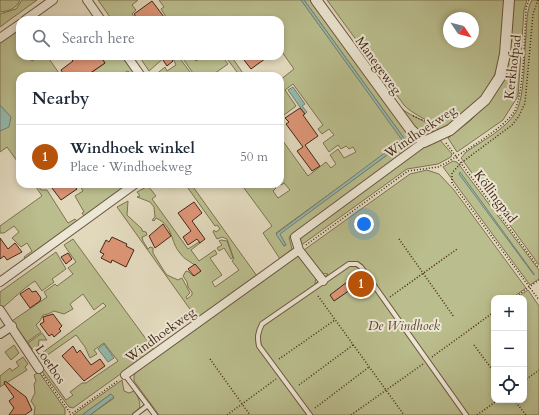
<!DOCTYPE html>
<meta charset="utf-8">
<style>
body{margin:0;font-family:Cardo,serif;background:#f2f2f3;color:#1f2937}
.controls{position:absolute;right:12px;bottom:12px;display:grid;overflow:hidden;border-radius:8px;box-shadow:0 2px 6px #0003}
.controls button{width:36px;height:36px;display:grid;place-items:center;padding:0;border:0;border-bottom:1px solid #e0e1e3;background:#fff;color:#1f2937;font:20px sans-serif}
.compass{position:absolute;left:443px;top:12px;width:36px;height:36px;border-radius:50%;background:#fff;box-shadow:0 2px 6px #0003;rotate:125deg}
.you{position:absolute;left:364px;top:224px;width:14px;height:14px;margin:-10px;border:3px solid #fff;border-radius:50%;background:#1a73e8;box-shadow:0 0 0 6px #1a73e833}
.badge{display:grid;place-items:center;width:26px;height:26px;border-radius:50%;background:#b45309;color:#fff;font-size:13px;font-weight:700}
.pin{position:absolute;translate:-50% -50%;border:2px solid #fff;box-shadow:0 1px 4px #0006}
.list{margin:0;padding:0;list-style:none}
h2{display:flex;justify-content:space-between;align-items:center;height:52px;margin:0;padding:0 16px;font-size:17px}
h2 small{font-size:13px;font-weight:400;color:#747a83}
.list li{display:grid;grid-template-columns:26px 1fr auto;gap:12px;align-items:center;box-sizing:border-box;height:64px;padding:0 16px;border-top:1px solid #e0e1e3}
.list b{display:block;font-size:15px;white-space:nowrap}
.list p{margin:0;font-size:13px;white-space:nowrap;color:#747a83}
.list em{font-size:13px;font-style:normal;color:#747a83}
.icon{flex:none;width:22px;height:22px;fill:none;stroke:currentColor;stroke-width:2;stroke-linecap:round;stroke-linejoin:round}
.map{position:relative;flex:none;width:539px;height:415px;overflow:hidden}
.search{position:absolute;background:#fff;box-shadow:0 2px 6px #0003;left:16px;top:16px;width:268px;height:44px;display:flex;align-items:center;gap:10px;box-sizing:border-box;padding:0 14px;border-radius:12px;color:#747a83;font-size:15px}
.panel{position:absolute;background:#fff;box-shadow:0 2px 6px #0003;left:16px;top:72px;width:268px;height:116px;border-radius:12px}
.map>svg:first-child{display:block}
</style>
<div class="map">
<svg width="539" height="415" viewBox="0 0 539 415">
<rect width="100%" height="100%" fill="#e2d9bd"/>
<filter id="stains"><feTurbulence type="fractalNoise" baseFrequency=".005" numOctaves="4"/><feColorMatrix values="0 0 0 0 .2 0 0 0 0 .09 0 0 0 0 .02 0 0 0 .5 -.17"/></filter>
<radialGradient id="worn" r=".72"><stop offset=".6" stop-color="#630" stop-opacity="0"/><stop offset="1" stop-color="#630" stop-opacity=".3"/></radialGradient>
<!-- green -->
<path fill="#babd8d" stroke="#7f7251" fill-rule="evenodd" d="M0,0H20C16,9 9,11 0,12Z
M22,0H37L0,27V14L16,9Z
M98,0H138L132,5L136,10L132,14L136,20H112Z
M159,0H301L402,139L401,142L276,233L284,246L286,245L279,234L406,141L304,0H313L415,139L414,146L289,237L292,249L280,259L263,233L272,226L241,184H273L276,188L273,191L278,198L290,190L284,183L281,185L280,184V137L308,176L326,162L331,168L336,164L330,155L338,149L344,158L356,152L353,147L349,149L346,146L341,149L338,145L329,152L323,143L334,135L329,129L322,134L318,129L323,125L293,84L285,90L296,106L284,115L280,112V80L294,69L280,49V20H168L161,9L164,7Z
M327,0H504C503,18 503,38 500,56C495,89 467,115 439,131C430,119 414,116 404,105ZM449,18H473V42H449Z
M514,0H527L524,10L518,96L503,120L457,152L448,138L471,120L493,96Z
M532,0H539V265L461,158L466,152C482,141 506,129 516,112C525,96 524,55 526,36C527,25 526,10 532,0Z
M20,28V39L17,41L20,45V56H29L32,61L39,56H47L61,76H20V150L18,152L20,155V165L7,147L0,152V43Z
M100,56H122L138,76H132L128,71L124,73L126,76H87L105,63Z
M139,56H166L149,71Z
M172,56H178L193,76H154L165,67L167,71L176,65Z
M181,56H192L196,61L203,56H222L228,64L211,76H195Z
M225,56H231L245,76H240Z
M402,109C412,117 427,120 434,130L431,134L425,136L416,128Z
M440,140L452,154L451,157L438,164L407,169L300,246L301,236L418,150Z
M453,161L457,162L539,270V279L530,285L443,167Z
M427,170L439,174L454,190L526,288L512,298H494V400H524V298H516L528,290L539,306V415H159L134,381V375L137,371L294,257L299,255L316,275L315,284L328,274L321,273L304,250L410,174Z
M34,184H37L41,190H47L68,223L75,219L77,221L25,259L24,257L32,251L27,243L21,247L12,238L19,232L14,226L4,233H0V226L42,196Z
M79,184H128L84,216L82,213L84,212L75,196L83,191Z
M185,184H191L257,276L197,319L117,207L128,201L127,215L142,229V231L146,232L147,235L142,237L143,241L148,249L150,247L153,248V253L164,271L167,275L178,280L182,278L190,293L186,297L187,299L192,295V292L188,287L187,282L183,276L186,271L189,272L193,276L200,271C193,261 186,262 180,253C170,242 174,226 156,218L154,221L152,220L155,217L154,207L150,202L137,197L140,196L137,192L148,186L156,196L152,199L188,249L199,242L200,243L191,250L199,261L215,250L217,254L210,258L222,275L212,282L215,287L239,270L232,261L234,259L227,239L222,237L217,239L213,232L214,230L216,232L220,229L217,225L215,226Z
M73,239L154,350L73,408L69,407L41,370L43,368L66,400L73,395L70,392L82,383H86L118,361L104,343L94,350L97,354L90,358L85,347L76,335L46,356L54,367L52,368L43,355L39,357L38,356L106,306L103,303L94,310L83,294L70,304L73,309L64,314L54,311L48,314L43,315L40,321L36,325L41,332L27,342L12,321L47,297L44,292L55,284L57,286L73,274L68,268L76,262L64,245Z
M221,240L227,241L233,258L231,259L224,248L219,251L217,248L222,245L219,241Z
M56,252L66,269L52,279L54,282L42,291L35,281C22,289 14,299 2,308L0,305V292Z
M42,333L47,340H39L38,349H32L28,343Z
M14,345L19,353L11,360L5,352Z
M23,357L28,364L25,367L27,370L0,387V376L10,368L12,371L19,366L16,362Z
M39,372L65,409V415H34L35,407L31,401L35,393L34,384L36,381L34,375Z
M122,380L124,391L129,393L134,391C140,398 144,411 132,415C126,415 99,415 90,415L114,398L111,394L82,415H73Z"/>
<!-- water -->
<path fill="#95baaf" stroke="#757f71" d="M301,0H304L406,141L280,234L286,245L284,246L276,234L402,140Z
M293,87L305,104L302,106L307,112L305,114L288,90Z
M0,105L11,117L9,127L0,131Z
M460,172L534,274V275L459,174Z
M104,344L114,358L108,362L98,349Z
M111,394L114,397L90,415H82Z"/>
<!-- building -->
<path fill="#dc9576" stroke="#442715" d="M152,1L164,17L159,20H138L134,14Z
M69,56H100L105,63L86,76H65L61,70L73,61Z
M170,56L173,61L167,66L163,60Z
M241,56H269L251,69Z
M300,108L305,114L303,115L318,136L305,145L320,166L312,171L297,151L303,147L286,124L289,122L285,118Z
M49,184H73L77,189L61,200Z
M194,202L202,213L192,221L205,239L200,243L197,239L188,245L183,237L191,231L178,213Z
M163,224L171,236L155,248L149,236Z
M112,237L127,244L126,246L134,250L126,267L112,260L111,263L101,258L104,254L100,252L106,240L109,242Z
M0,238L8,249L15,243L22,252L7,260L4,256L0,259Z
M68,253L72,259L66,264L61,257Z
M195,264L201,271L194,276L188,269Z
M351,279L356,286L334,301L330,295Z
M29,288L32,292L36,291L41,298L40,301L30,308L20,294Z
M53,314L62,326L59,329L61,331L54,337L52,334L49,336L40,324L44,322L43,317Z
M73,346L77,353L80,350L91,365L100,359L105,366L84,381L62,356Z
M5,381L26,397L32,410L25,415H9L14,408L9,401L14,397L4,383Z"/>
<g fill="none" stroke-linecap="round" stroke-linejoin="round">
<!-- service casing -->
<g stroke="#6c543f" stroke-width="6">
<path id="service" d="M125,375L155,415
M135,415L148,405
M310,415L259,346C257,337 258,332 262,324L349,264H357L361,267L466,415"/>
</g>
<!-- minor casing -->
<g stroke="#6c543f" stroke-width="10">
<path id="minor" d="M87,0L101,20
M25,20L53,0
M0,38L20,24
M127,56L141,76
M323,281L299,250L295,237L424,142
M0,282L135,184
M0,310L39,369
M0,334L12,326
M125,375L299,250"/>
</g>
<!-- tertiary casing -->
<g stroke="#6c543f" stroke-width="12">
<path id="tertiary" d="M316,0L411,130L424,142L450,130L485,100L500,77L505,54L509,0"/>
</g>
<!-- path -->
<path stroke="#442715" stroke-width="1.5" stroke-dasharray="1 2" stroke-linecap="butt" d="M538,0L533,14L525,103L519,116L512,125L461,163L452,173V183L539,300
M413,116L432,124L434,127
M446,143L539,268
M399,239L454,317
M306,245L408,171L438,167L446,163C463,152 504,128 514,112C524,95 525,31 526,8L529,0
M318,296L404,415
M390,297L457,249
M514,298L539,280
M474,345L494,372
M432,357L494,312
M210,359L250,415
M279,359L335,320
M43,375L71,414
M524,381L539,370
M299,385L353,345
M514,400L526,415
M315,408L369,367
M70,415L119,380
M227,415L276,379
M351,415L423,364
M477,415L498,400"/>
<!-- service -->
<use href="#service" stroke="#ece6d4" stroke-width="4"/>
<!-- minor -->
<use href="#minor" stroke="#ece6d4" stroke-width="8"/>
<!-- tertiary -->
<use href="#tertiary" stroke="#ece6d4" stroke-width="10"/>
</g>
<g text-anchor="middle" stroke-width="4" stroke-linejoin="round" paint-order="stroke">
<!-- street labels -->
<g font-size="13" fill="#442715" stroke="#ece6d4">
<text transform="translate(379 65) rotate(54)" y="5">Manegeweg</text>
<text transform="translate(512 67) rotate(-83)" y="5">Kerkhofpad</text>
<text transform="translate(420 131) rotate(-34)" y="5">Windhoekweg</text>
<text transform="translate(496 196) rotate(53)" y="5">Köllingpad</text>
<text transform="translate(160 334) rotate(-36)" y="5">Windhoekweg</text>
<text transform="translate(51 364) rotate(56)" y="5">Loetbos</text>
</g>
<!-- park labels -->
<g font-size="13" font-style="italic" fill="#5c452d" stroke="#ece6d4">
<text x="404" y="330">De Windhoek</text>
</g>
</g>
<rect width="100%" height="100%" filter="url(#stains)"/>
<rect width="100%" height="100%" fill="url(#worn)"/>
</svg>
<div class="controls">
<button>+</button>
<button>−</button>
<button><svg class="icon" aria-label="locate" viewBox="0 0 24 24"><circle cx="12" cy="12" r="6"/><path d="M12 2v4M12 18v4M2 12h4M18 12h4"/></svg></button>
</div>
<svg class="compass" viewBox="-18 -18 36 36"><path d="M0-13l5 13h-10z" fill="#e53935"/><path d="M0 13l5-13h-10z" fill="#747a83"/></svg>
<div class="you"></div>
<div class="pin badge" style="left:361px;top:284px">1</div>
<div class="search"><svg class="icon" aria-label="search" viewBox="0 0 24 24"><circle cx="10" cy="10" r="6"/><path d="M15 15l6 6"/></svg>Search here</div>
<section class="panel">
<h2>Nearby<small></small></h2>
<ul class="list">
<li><span class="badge">1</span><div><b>Windhoek winkel</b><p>Place · Windhoekweg</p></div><em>50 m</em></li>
</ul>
</section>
</div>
